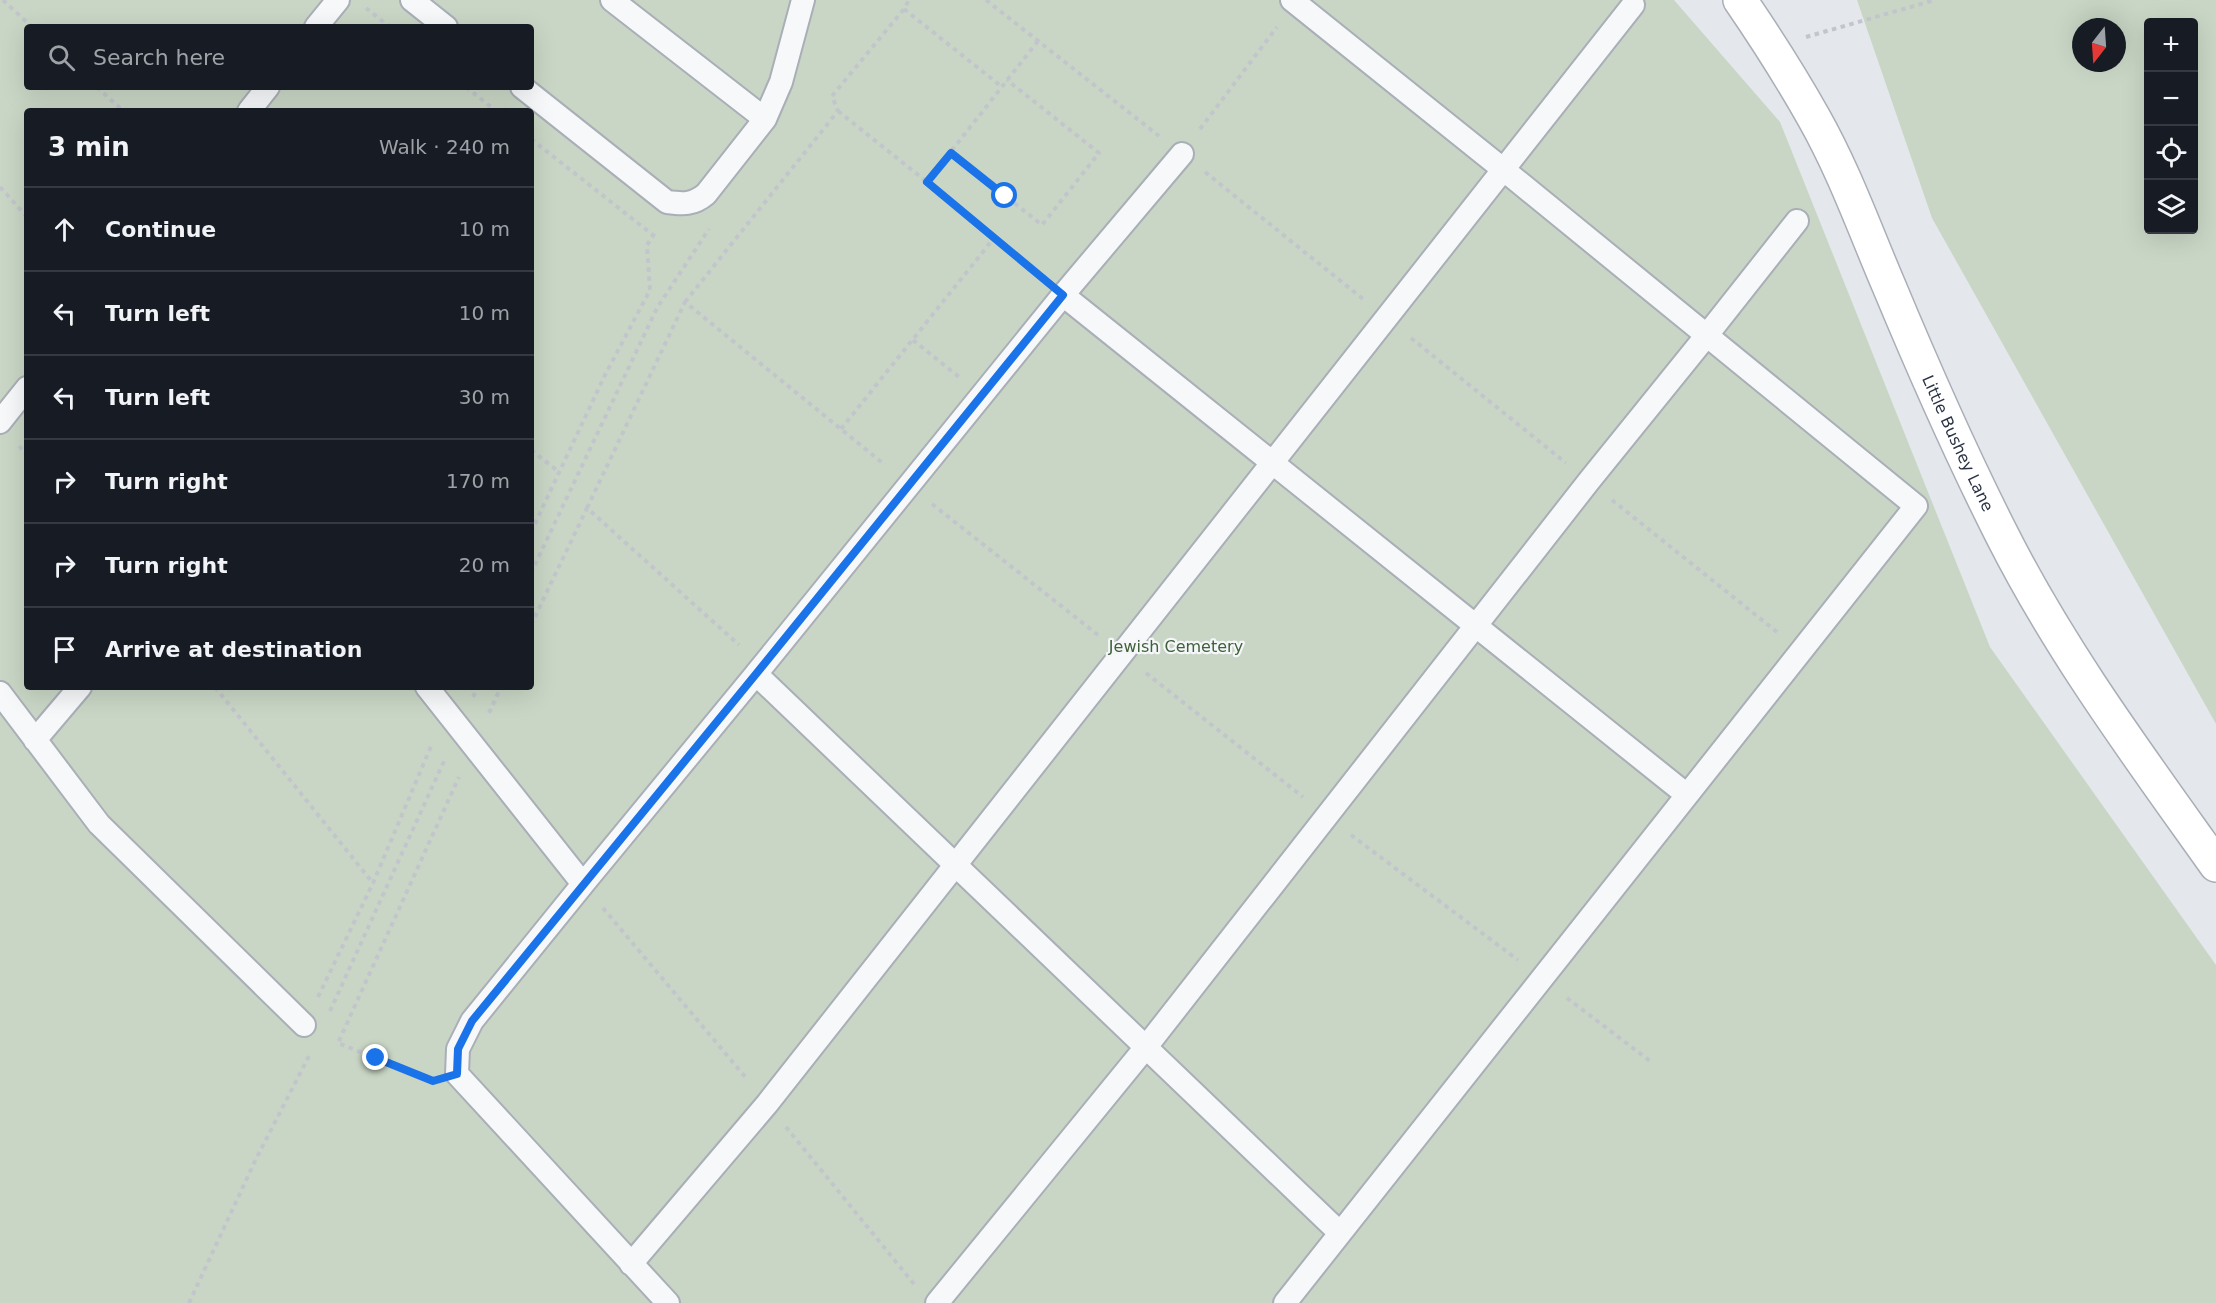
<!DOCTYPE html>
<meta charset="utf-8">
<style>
body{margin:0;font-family:"DejaVu Sans",sans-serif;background:#20242c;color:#f1f3f6}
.controls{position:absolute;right:18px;top:18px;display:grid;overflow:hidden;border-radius:6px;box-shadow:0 6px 24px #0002}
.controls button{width:54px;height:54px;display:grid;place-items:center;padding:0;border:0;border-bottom:2px solid #363941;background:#171b24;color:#f1f3f6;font:30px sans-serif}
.compass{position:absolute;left:2072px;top:18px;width:54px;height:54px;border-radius:50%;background:#171b24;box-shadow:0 6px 24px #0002;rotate:197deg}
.stop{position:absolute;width:18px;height:18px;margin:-14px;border:4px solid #1a73e8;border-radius:50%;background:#fff}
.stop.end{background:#1a73e8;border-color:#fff;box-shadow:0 2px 6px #0008}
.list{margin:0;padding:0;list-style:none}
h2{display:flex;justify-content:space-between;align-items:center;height:78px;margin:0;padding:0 24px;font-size:26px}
h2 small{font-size:20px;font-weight:400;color:#9ea1a6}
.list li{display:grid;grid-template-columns:39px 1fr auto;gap:18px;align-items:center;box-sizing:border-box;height:84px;padding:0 24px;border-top:2px solid #363941}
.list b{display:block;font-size:22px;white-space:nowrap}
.list em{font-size:20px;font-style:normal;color:#9ea1a6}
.icon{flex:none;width:33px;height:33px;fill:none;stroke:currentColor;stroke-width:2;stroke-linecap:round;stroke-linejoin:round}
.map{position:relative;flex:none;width:2216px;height:1303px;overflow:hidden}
.search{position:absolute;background:#171b24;box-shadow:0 6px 24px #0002;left:24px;top:24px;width:510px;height:66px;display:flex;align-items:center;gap:15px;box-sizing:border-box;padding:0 21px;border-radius:6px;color:#9ea1a6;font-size:22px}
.panel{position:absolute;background:#171b24;box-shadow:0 6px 24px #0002;left:24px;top:108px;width:510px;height:582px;border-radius:6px}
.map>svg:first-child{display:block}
</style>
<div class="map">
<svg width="2216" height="1303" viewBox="0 0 2216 1303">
<rect width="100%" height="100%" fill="#e4e7ec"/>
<!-- green -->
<path fill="#c9d6c5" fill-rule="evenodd" d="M0,0H1674L1780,122L1990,647L2216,965V1303H0ZM27,27H531V87H27ZM27,111H531V687H27Z
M1857,0H2216V724L1932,218ZM2194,22V230H2148V22ZM2081,27H2117V63H2081Z"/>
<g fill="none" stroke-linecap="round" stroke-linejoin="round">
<!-- lane casing -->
<g stroke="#a9aeb7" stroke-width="26">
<path id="lane" d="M412,0L446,27
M612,0L765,119
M316,27L338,0
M522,87L667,202C683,204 693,205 706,194L765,119L781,82L803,0
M249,111L268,87
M1063,295L1182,154
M0,422L27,388
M756,674L1063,295L1687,795
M427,687L583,884L472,1021L458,1049L457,1074L668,1303
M0,693L99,824L304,1025
M35,740L80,687
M583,884L756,674L1340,1233
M631,1264L767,1104L1633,5
M937,1303L1146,1047L1589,481L1707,335L1797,221
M1285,1303L1916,506L1504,170L1292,0"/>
</g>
<!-- secondary casing -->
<g stroke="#a9aeb7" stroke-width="36">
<g id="secondary">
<path id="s1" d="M1740,0C1766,38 1791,77 1814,118C1844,171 1865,230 1889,286C1924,370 1961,454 2002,535C2061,652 2140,758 2216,865"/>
</g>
</g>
<!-- path -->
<path stroke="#c2c5cb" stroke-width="4" stroke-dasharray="4.5 4.5" stroke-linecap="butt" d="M3,0L32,27
M986,0L1159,136
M366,8L390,27
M904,9L1002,87
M1806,37L1935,0
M1038,41L927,182L1040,276
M97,87L123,111
M466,87L496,111
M838,111L927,182
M1200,129L1277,27
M531,139L653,235
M951,153L1042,225L1099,153L1007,80
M1205,172L1363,299
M0,187L27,217
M685,302L838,111L832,96L904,9L909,0
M1411,338L1566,463
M913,340L959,377
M841,429L994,238
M19,446L27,455
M531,450L559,472
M1612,500L1777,632
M932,504L1098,635
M587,508L685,302L885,465
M531,532L605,375L650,290L647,245L656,231
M531,573L657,308L709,229
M531,625L587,508L739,645
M1146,673L1303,797
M215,687L373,883
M473,697L478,687
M489,713L501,687
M1351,835L1518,960
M603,908L747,1079
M318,997L373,883L432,744
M1567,998L1650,1061
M330,1011L445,759
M428,1079L338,1043L459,777
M786,1127L914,1284
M189,1303L255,1161L309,1056"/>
<!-- lane -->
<use href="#lane" stroke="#f7f8fa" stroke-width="22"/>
<!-- secondary -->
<use href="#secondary" stroke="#fff" stroke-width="33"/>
</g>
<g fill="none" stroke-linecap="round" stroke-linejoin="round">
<!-- route -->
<path stroke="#1a73e8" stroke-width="8" d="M376,1058L433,1081L457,1074L458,1049L472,1021L756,674L1063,295L927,182L951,153L1005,196"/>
</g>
<g text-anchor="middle" stroke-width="4.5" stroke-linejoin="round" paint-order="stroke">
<!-- street labels -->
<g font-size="16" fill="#2b3445" stroke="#f4f6f9">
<text dy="6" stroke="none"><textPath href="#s1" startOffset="495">Little Bushey Lane</textPath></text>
</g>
<!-- park labels -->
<g font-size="16" fill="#3f6138" stroke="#f4f6f9">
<text x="1176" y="652">Jewish Cemetery</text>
</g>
</g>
</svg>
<div class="controls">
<button>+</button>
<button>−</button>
<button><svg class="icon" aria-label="locate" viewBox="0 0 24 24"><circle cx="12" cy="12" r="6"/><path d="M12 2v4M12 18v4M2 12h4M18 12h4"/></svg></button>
<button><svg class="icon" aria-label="layers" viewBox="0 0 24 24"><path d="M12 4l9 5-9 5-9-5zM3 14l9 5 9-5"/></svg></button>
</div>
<svg class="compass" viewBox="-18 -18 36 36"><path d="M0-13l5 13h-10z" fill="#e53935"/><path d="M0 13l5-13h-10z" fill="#9ea1a6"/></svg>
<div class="stop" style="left:1005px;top:196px"></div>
<div class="stop end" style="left:376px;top:1058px"></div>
<div class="search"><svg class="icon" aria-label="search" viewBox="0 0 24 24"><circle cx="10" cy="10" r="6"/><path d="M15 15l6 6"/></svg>Search here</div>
<section class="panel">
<h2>3 min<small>Walk · 240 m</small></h2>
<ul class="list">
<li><svg class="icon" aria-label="ahead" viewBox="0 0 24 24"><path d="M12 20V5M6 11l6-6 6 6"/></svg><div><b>Continue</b></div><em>10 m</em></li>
<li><svg class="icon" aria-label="left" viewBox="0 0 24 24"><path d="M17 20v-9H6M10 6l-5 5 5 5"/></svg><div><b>Turn left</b></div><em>10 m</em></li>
<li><svg class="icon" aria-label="left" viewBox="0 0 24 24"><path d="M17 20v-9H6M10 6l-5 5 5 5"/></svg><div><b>Turn left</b></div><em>30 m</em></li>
<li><svg class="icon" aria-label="right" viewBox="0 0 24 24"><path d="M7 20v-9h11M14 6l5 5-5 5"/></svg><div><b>Turn right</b></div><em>170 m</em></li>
<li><svg class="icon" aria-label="right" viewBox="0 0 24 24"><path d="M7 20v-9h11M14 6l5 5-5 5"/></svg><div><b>Turn right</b></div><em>20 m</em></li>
<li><svg class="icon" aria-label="arrive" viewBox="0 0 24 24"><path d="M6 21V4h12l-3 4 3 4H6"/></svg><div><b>Arrive at destination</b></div></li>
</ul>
</section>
</div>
